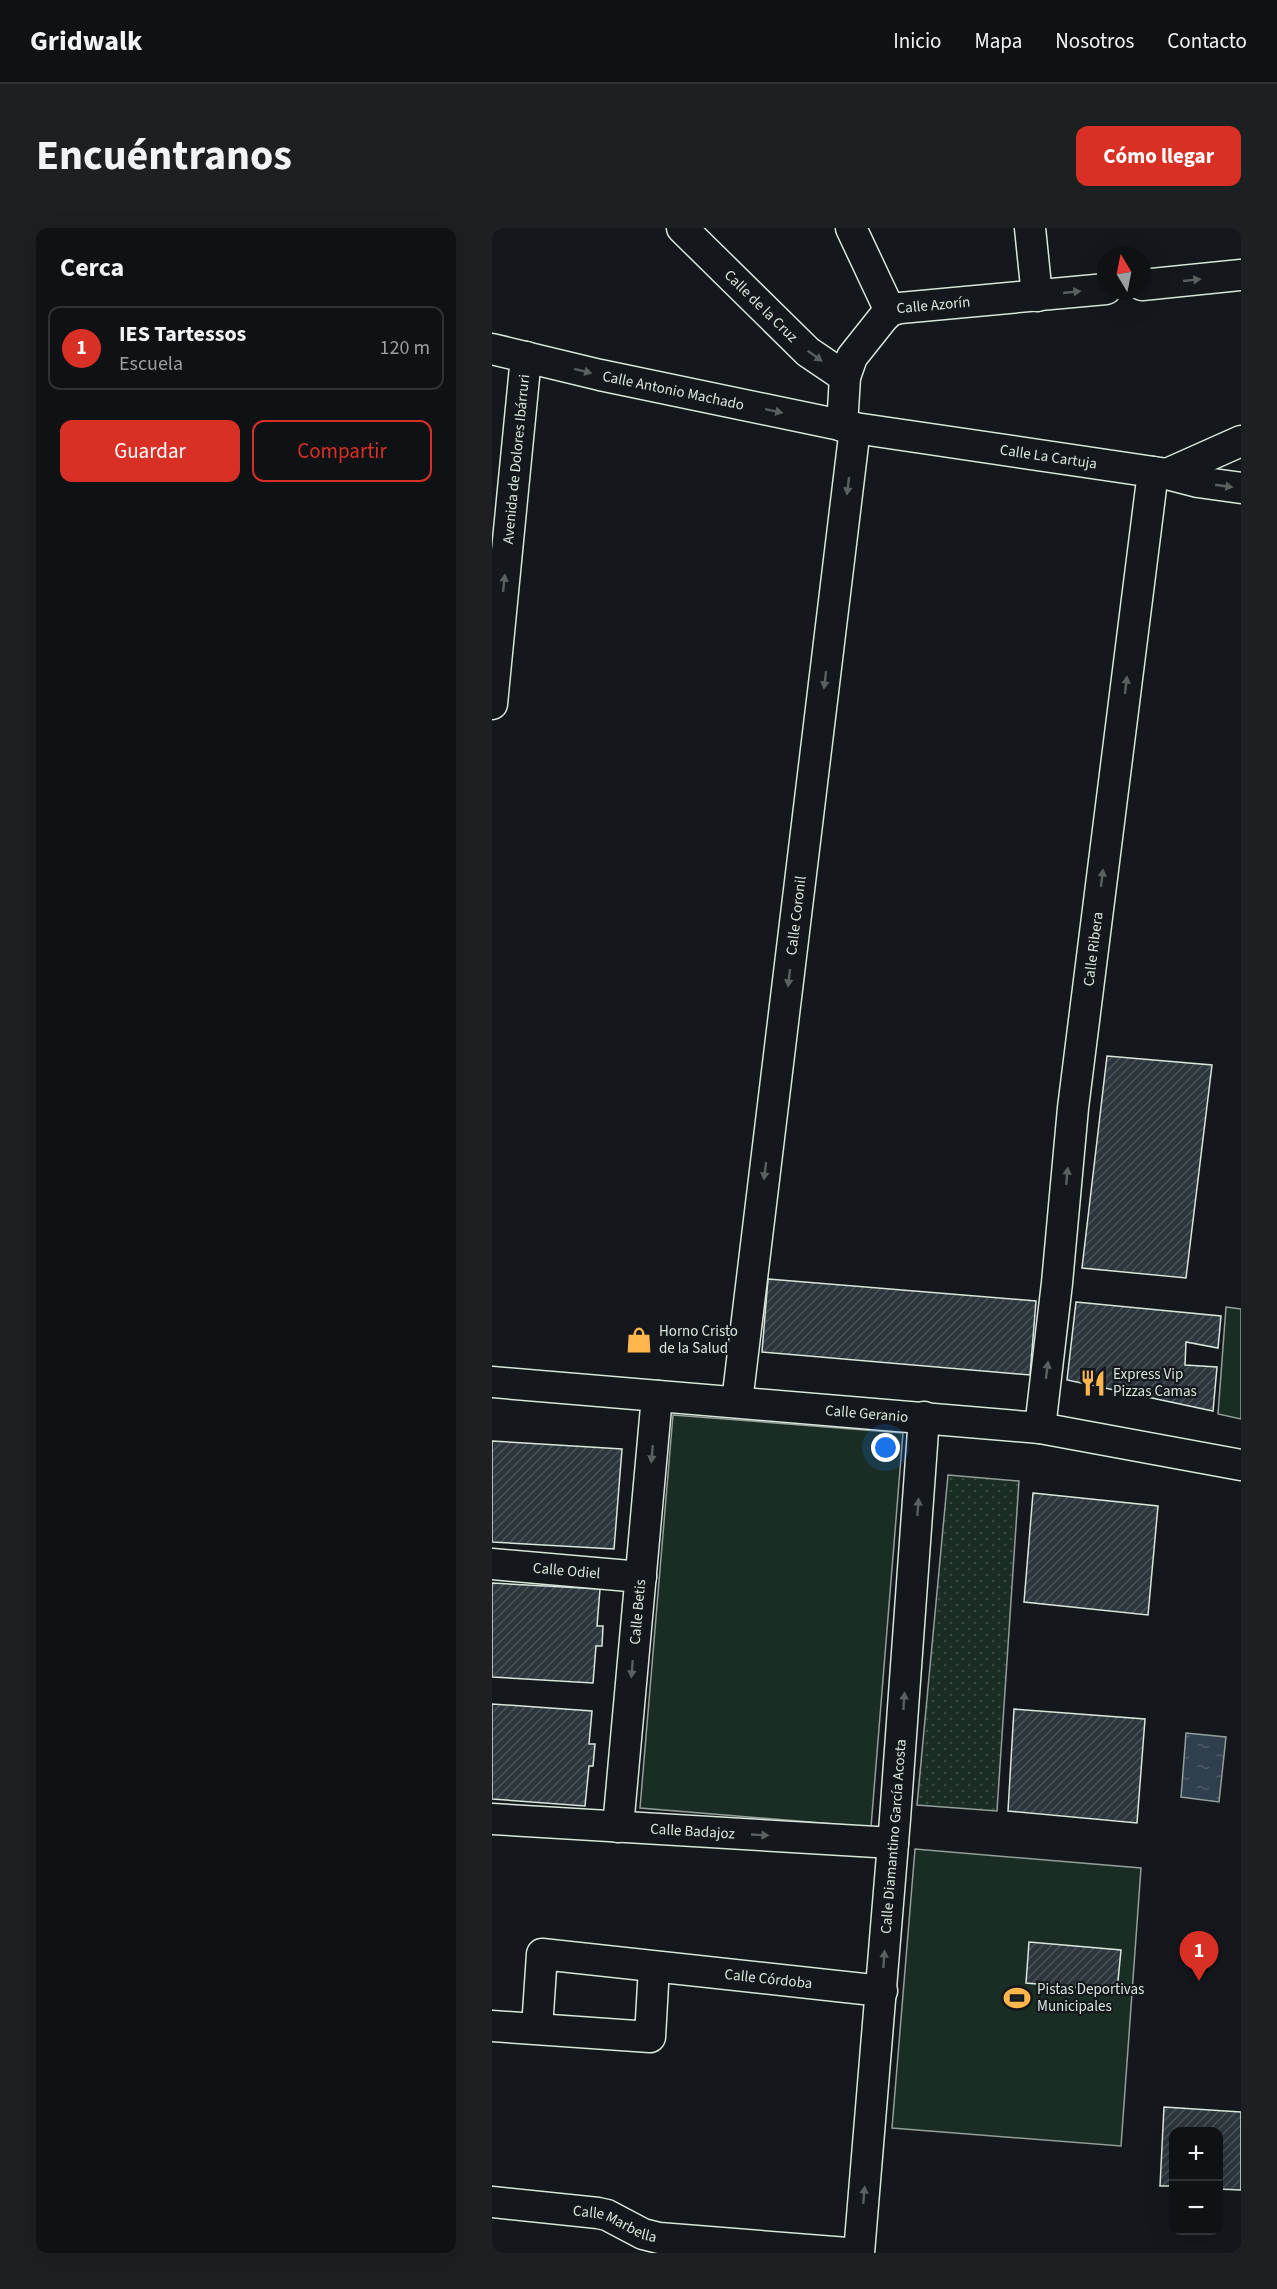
<!DOCTYPE html>
<html lang="es">
<meta charset="utf-8">
<style>
body{margin:0;font-family:"Source Sans 3",sans-serif;background:#1d2022;color:#f1f3f6}
.controls{position:absolute;right:18px;bottom:18px;display:grid;overflow:hidden;border-radius:12px;box-shadow:0 6px 24px #0002}
.controls button{width:54px;height:54px;display:grid;place-items:center;padding:0;border:0;border-bottom:2px solid #2f3234;background:#0f1215;color:#f1f3f6;font:30px sans-serif}
.compass{position:absolute;left:605px;top:18px;width:54px;height:54px;border-radius:50%;background:#0f1215;box-shadow:0 6px 24px #0002;rotate:350deg}
.you{position:absolute;left:394px;top:1220px;width:21px;height:21px;margin:-15px;border:4px solid #fff;border-radius:50%;background:#1a73e8;box-shadow:0 0 0 9px #1a73e833}
.badge{display:grid;place-items:center;width:39px;height:39px;border-radius:50%;background:#d93025;color:#fff;font-size:20px;font-weight:700}
.pin{position:absolute;translate:-50% -50px;filter:drop-shadow(0 2px 3px #0008)}
.pin::after{content:'';position:absolute;top:32px;width:21px;height:18px;background:inherit;clip-path:polygon(0 0,100% 0,50% 100%)}
.list{margin:0;padding:0;list-style:none}
h2{display:flex;justify-content:space-between;align-items:center;height:78px;margin:0;padding:0 24px;font-size:26px}
h2 small{font-size:20px;font-weight:400;color:#9b9ea0}
.list li{display:grid;grid-template-columns:39px 1fr auto;gap:18px;align-items:center;box-sizing:border-box;height:84px;margin:0 12px 12px;padding:0 12px;border:2px solid #2f3234;border-radius:12px}
.list b{display:block;font-size:22px;white-space:nowrap}
.list p{margin:0;font-size:20px;white-space:nowrap;color:#9b9ea0}
.list em{font-size:20px;font-style:normal;color:#9b9ea0}
.actions{display:flex;gap:12px;padding:18px 24px}
.actions a{flex:1;padding:14px 0;border:2px solid #d93025;border-radius:12px;text-align:center;font-size:21px;color:#d93025}
.actions .main{background:#d93025;color:#fff}
.map{position:relative;flex:none;width:749px;height:2025px;overflow:hidden;border-radius:12px}
header{display:flex;align-items:center;gap:36px;box-sizing:border-box;height:84px;padding:0 30px;background:#0f1215;border-bottom:2px solid #2f3234}
header strong{font-size:28px}
nav{display:flex;gap:33px;margin-inline-start:auto;font-size:21px}
.intro{display:flex;align-items:center;justify-content:space-between;box-sizing:border-box;height:144px;padding:0 36px}
h1{margin:0;font-size:42px}
.button{padding:15px 27px;border-radius:12px;background:#d93025;color:#fff;font-size:21px;font-weight:700}
main{display:flex;gap:36px;padding:0 36px}
aside{flex:1;background:#0f1215;border-radius:12px;box-shadow:0 6px 24px #0002}
.map>svg:first-child{display:block}
</style>
<header>
<strong>Gridwalk</strong>
<nav><a>Inicio</a><a>Mapa</a><a>Nosotros</a><a>Contacto</a></nav>
</header>
<div class="intro"><h1>Encuéntranos</h1><a class="button">Cómo llegar</a></div>
<main>
<aside>
<h2>Cerca<small></small></h2>
<ul class="list">
<li><span class="badge">1</span><div><b>IES Tartessos</b><p>Escuela</p></div><em>120 m</em></li>
</ul>
<div class="actions"><a class="main">Guardar</a><a>Compartir</a></div>
</aside>
<div class="map">
<svg width="749" height="2025" viewBox="0 0 749 2025">
<defs>
<pattern id="garden-dots" width="8" height="8" patternUnits="userSpaceOnUse" patternTransform="scale(1.5)"><rect width="8" height="8" fill="#1a2d24"/><path d="M2 2h.1M6 6h.1" fill="none" stroke="#3b4b43" stroke-width="1.8" stroke-linecap="round"/></pattern>
<pattern id="water-ripples" width="26" height="14" patternUnits="userSpaceOnUse" patternTransform="scale(1.5)"><rect width="26" height="14" fill="#2f3f4d"/><path d="M2 4q2-2 4 0t4 0M15 11q2-2 4 0t4 0" fill="none" stroke="#4c5b66"/></pattern>
<pattern id="building-hatch" width="6" height="6" patternUnits="userSpaceOnUse" patternTransform="scale(1.5)"><rect width="6" height="6" fill="#2c363c"/><path d="M-1 1l2-2M0 6l6-6M5 7l2-2" fill="none" stroke="#4a5358"/></pattern>
</defs>
<rect width="100%" height="100%" fill="#14181c"/>
<!-- green -->
<path fill="#1a2d24" stroke="#939e99" stroke-width="1.5" d="M734,1079L749,1081V1191L726,1186Z
M181,1187L411,1205L379,1599L148,1580Z
M423,1621L649,1640L629,1918L400,1900Z"/>
<!-- garden -->
<path fill="url(#garden-dots)" stroke="#939e99" stroke-width="1.5" d="M456,1247L527,1253L505,1583L425,1577Z"/>
<!-- water -->
<path fill="url(#water-ripples)" stroke="#939e99" stroke-width="1.5" d="M694,1505L734,1509L727,1574L689,1569Z"/>
<!-- building -->
<path fill="url(#building-hatch)" stroke="#d8e6dc" stroke-width="1.5" d="M615,828L720,837L694,1050L590,1040Z
M276,1051L544,1073L538,1147L270,1124Z
M584,1074L729,1088L726,1120L694,1114L693,1137L725,1139L721,1183L575,1152Z
M0,1213L130,1221L122,1321L0,1314Z
M541,1265L666,1278L656,1387L532,1374Z
M0,1355L108,1361L105,1398H111L110,1418H104L101,1455L0,1449Z
M0,1476L100,1483L97,1516H103L101,1538H97L93,1578L0,1571Z
M522,1481L653,1491L645,1595L516,1583Z
M537,1714L629,1722L625,1763L534,1755Z
M672,1879L749,1884V1962L726,1961V1904H682V1958H668Z"/>
<g fill="none" stroke-linecap="round" stroke-linejoin="round">
<!-- minor casing -->
<g stroke="#d8e6dc" stroke-width="33">
<g id="minor">
<path id="s1" d="M190,0L316,124L353,149"/>
<path d="M359,0L398,83"/>
<path d="M538,0L545,68"/>
<path d="M650,57L749,47"/>
<path id="s2" d="M0,121L108,147L363,200L675,246L706,254L749,260"/>
<path id="s3" d="M350,198L353,149L360,129L391,90L398,83L408,80L614,61"/>
<path d="M675,246L749,213"/>
<path id="s4" d="M0,476L34,129"/>
<path id="s5" d="M0,1154L548,1200L749,1237"/>
<path id="s6" d="M245,1174L363,200"/>
<path id="s7" d="M548,1200L565,1055L581,880L661,244"/>
<path id="s8" d="M0,1336L149,1349"/>
<path id="s9" d="M0,1591L401,1615"/>
<path id="s10" d="M126,1599L165,1168"/>
<path d="M0,1798L158,1809L162,1739"/>
<path id="s11" d="M45,1800L50,1726L390,1763"/>
<path id="s12" d="M0,1974L106,1985L115,1987L151,2006L167,2010L355,2025"/>
<path id="s13" d="M367,2025L403,1591L432,1189"/>
</g>
</g>
<!-- minor -->
<use href="#minor" stroke="#14181c" stroke-width="30"/>
</g>
<!-- one-way arrows -->
<defs><path id="oneway-solid" d="M-6-.8H1V-3.2L6.5 0L1 3.2V.8H-6Z" transform="scale(1.5)"/></defs>
<g fill="#59605f">
<use href="#oneway-solid" transform="translate(700 52) rotate(-6)"/>
<use href="#oneway-solid" transform="translate(580 64) rotate(-6)"/>
<use href="#oneway-solid" transform="translate(323 128) rotate(36)"/>
<use href="#oneway-solid" transform="translate(91 143) rotate(14)"/>
<use href="#oneway-solid" transform="translate(282 183) rotate(12)"/>
<use href="#oneway-solid" transform="translate(356 258) rotate(97)"/>
<use href="#oneway-solid" transform="translate(732 258) rotate(8)"/>
<use href="#oneway-solid" transform="translate(12 355) rotate(-84)"/>
<use href="#oneway-solid" transform="translate(333 452) rotate(97)"/>
<use href="#oneway-solid" transform="translate(634 457) rotate(-83)"/>
<use href="#oneway-solid" transform="translate(610 650) rotate(-83)"/>
<use href="#oneway-solid" transform="translate(297 750) rotate(97)"/>
<use href="#oneway-solid" transform="translate(273 943) rotate(97)"/>
<use href="#oneway-solid" transform="translate(575 948) rotate(-85)"/>
<use href="#oneway-solid" transform="translate(555 1142) rotate(-83)"/>
<use href="#oneway-solid" transform="translate(160 1226) rotate(95)"/>
<use href="#oneway-solid" transform="translate(426 1279) rotate(-86)"/>
<use href="#oneway-solid" transform="translate(140 1441) rotate(95)"/>
<use href="#oneway-solid" transform="translate(412 1473) rotate(-86)"/>
<use href="#oneway-solid" transform="translate(268 1607) rotate(3)"/>
<use href="#oneway-solid" transform="translate(392 1731) rotate(-86)"/>
<use href="#oneway-solid" transform="translate(372 1967) rotate(-85)"/>
</g>
<!-- icons -->
<defs>
<g id="shop-bare" transform="scale(2.07)"><path d="M-5-2.5h2.3a2.7 3.5 0 0 1 5.4 0H5L5.5 6h-11ZM-1.5-2.5h3a1.5 2.3 0 0 0-3 0Z" fill="#ffb74d" stroke="#14181c" stroke-width="2.5" paint-order="stroke"/></g>
<g id="restaurant-bare" transform="scale(2.07)"><path d="M-5-6h1v4h1v-4h1v4h1v-4h1v5L-1.5 .5V6h-2V.5L-5-1ZM5-6V6H3V1.5H1.5Q1.5-4 5-6Z" fill="#ffb74d" stroke="#14181c" stroke-width="2.5" paint-order="stroke"/></g>
<g id="stadium-bare" transform="scale(2.07)"><path d="M0-5a6.5 5 0 1 0 0 10a6.5 5 0 1 0 0-10ZM-3.5-1.8h7v3.6h-7Z" fill="#ffb74d" stroke="#14181c" stroke-width="2.5" paint-order="stroke"/></g>
</defs>
<g fill-rule="evenodd">
<use href="#shop-bare" x="147" y="1112"/>
<use href="#restaurant-bare" x="601" y="1155"/>
<use href="#stadium-bare" x="525" y="1770"/>
</g>
<g text-anchor="middle" stroke-width="4.5" stroke-linejoin="round" paint-order="stroke">
<!-- street labels -->
<g font-size="15" fill="#d8e6dc" stroke="#14181c">
<text dy="5" stroke="none"><textPath href="#s1" startOffset="111">Calle de la Cruz</textPath></text>
<text dy="5" stroke="none"><textPath href="#s3" startOffset="174">Calle Azorín</textPath></text>
<text dy="5" stroke="none"><textPath href="#s2" startOffset="186">Calle Antonio Machado</textPath></text>
<text dy="5" stroke="none"><textPath href="#s2" startOffset="567">Calle La Cartuja</textPath></text>
<text dy="5" stroke="none"><textPath href="#s4" startOffset="246">Avenida de Dolores Ibárruri</textPath></text>
<text dy="5" stroke="none"><textPath href="#s6" startOffset="490">Calle Coronil</textPath></text>
<text dy="5" stroke="none"><textPath href="#s7" startOffset="482">Calle Ribera</textPath></text>
<text dy="5" stroke="none"><textPath href="#s5" startOffset="376">Calle Geranio</textPath></text>
<text dy="5" stroke="none"><textPath href="#s8" startOffset="75">Calle Odiel</textPath></text>
<text dy="5" stroke="none"><textPath href="#s10" startOffset="216">Calle Betis</textPath></text>
<text dy="5" stroke="none"><textPath href="#s9" startOffset="201">Calle Badajoz</textPath></text>
<text dy="5" stroke="none"><textPath href="#s13" startOffset="418">Calle Diamantino García Acosta</textPath></text>
<text dy="5" stroke="none"><textPath href="#s11" startOffset="302">Calle Córdoba</textPath></text>
<text dy="5" stroke="none"><textPath href="#s12" startOffset="126">Calle Marbella</textPath></text>
</g>
<!-- poi labels -->
<g font-size="15" fill="#d8e6dc" stroke="#14181c" text-anchor="start">
<text x="167" y="1108">Horno Cristo<tspan x="167" dy="17">de la Salud</tspan></text>
<text x="621" y="1151">Express Vip<tspan x="621" dy="17">Pizzas Camas</tspan></text>
<text x="545" y="1766">Pistas Deportivas<tspan x="545" dy="17">Municipales</tspan></text>
</g>
</g>
</svg>
<div class="controls">
<button>+</button>
<button>−</button>
</div>
<svg class="compass" viewBox="-18 -18 36 36"><path d="M0-13l5 13h-10z" fill="#e53935"/><path d="M0 13l5-13h-10z" fill="#9b9ea0"/></svg>
<div class="you"></div>
<div class="pin badge" style="left:707px;top:1753px">1</div>
</div>
</main>
